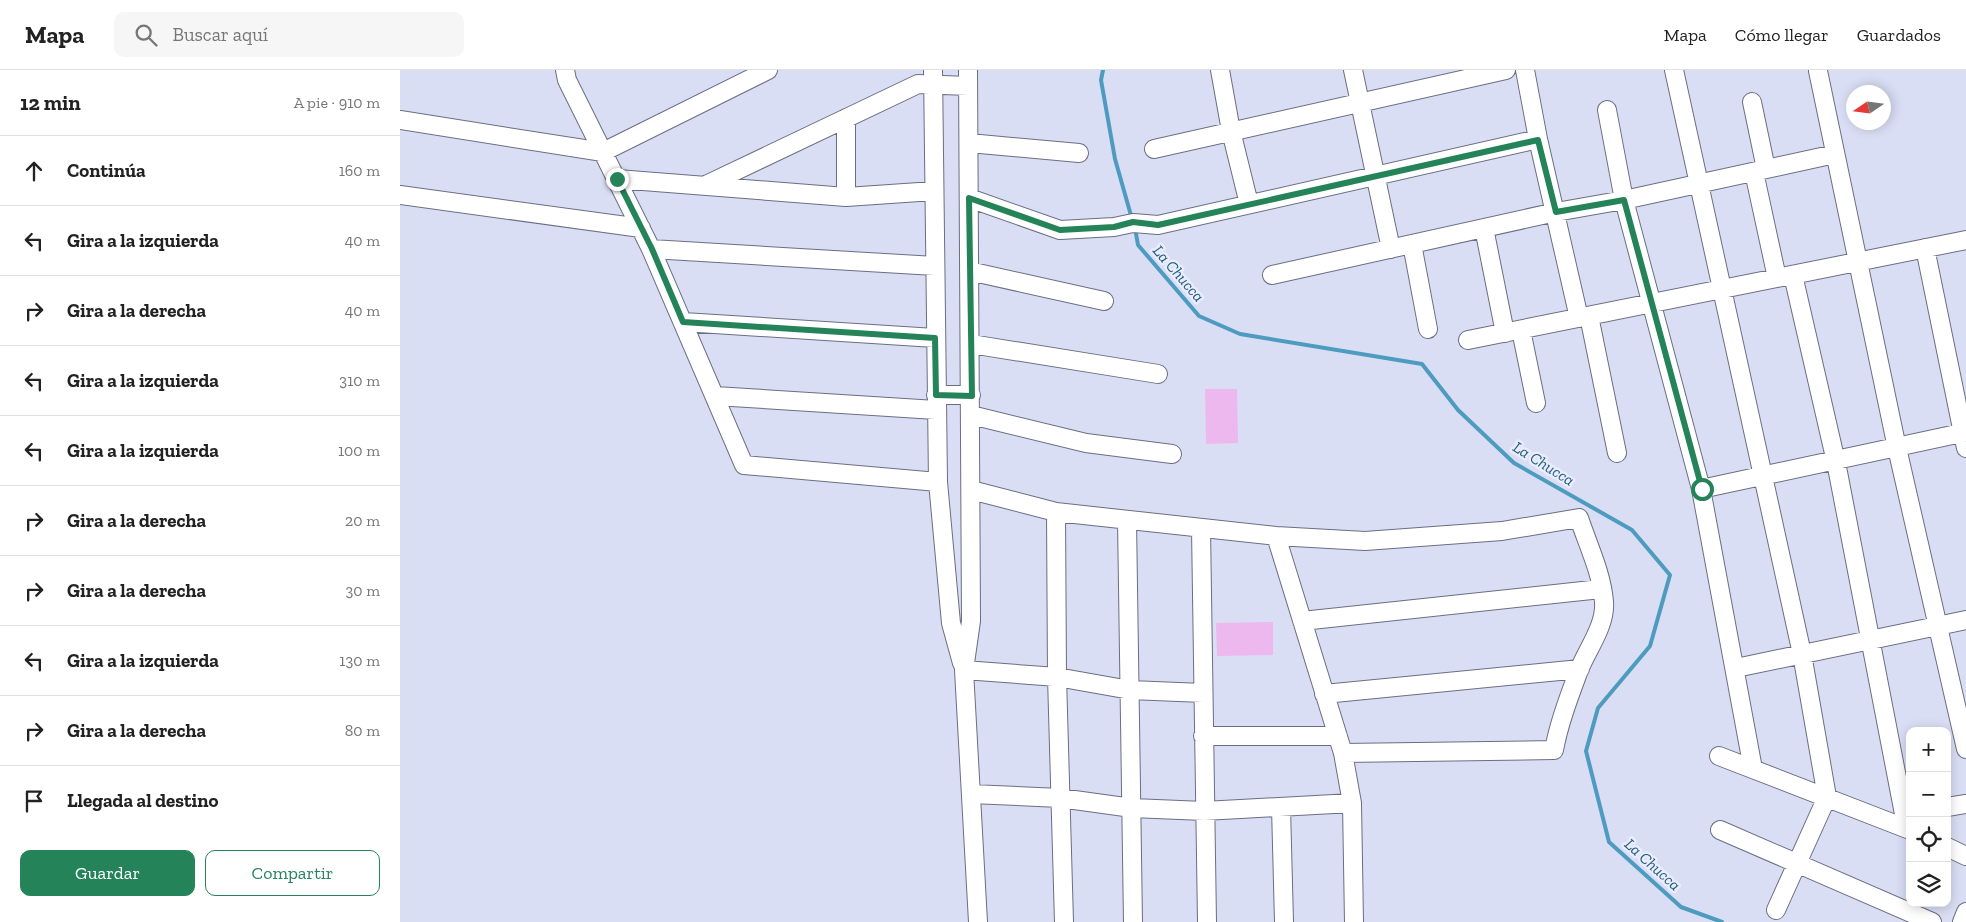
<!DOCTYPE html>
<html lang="es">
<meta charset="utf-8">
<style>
body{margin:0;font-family:"Zilla Slab",serif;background:#f6f6f6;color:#222}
.controls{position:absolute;right:15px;bottom:15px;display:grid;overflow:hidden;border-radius:10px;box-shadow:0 2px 12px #0003}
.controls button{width:45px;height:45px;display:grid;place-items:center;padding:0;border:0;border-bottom:1px solid #e0e0e0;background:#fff;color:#222;font:25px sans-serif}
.compass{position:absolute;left:1446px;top:15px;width:45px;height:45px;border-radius:50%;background:#fff;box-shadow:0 2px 12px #0003;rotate:257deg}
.stop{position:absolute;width:15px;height:15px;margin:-11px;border:4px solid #258359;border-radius:50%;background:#fff}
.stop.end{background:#258359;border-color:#fff;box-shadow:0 1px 5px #0008}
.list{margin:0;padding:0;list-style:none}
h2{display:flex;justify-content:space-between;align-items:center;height:65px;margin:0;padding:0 20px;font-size:21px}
h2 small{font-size:16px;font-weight:400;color:#767676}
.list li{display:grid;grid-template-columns:32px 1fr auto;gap:15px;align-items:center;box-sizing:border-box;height:70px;padding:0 20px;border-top:1px solid #e0e0e0}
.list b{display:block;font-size:19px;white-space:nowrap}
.list em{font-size:16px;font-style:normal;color:#767676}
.actions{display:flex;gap:10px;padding:15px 20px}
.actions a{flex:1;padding:11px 0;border:1px solid #258359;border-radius:10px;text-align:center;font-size:18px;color:#258359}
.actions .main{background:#258359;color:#fff}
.icon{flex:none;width:28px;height:28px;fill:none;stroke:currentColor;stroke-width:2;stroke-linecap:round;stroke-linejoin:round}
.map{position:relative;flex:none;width:1566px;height:852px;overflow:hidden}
header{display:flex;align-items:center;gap:30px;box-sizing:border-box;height:70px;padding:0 25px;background:#fff;border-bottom:1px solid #e0e0e0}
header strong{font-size:24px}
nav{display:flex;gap:28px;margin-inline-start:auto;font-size:18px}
.search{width:350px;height:45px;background:#f6f6f6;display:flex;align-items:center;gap:12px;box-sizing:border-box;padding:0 18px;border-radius:10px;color:#767676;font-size:19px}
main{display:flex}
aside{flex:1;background:#fff}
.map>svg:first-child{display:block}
</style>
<header>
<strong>Mapa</strong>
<div class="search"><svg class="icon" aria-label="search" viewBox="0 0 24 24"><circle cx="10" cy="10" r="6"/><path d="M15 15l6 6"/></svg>Buscar aquí</div>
<nav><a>Mapa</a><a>Cómo llegar</a><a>Guardados</a></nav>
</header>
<main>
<aside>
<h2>12 min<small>A pie · 910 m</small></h2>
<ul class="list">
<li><svg class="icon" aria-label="ahead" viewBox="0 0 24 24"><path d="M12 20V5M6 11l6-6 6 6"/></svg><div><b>Continúa</b></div><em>160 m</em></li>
<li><svg class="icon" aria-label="left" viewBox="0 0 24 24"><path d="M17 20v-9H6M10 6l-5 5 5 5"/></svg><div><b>Gira a la izquierda</b></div><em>40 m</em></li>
<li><svg class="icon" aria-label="right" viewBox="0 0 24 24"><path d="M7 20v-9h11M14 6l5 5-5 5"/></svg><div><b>Gira a la derecha</b></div><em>40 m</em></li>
<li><svg class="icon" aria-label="left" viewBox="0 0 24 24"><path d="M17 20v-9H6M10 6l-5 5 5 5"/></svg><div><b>Gira a la izquierda</b></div><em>310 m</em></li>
<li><svg class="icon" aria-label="left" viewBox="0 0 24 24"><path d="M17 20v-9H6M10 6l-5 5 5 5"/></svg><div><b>Gira a la izquierda</b></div><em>100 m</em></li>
<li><svg class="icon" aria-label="right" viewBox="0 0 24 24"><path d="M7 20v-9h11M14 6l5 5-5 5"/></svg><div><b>Gira a la derecha</b></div><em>20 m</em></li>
<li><svg class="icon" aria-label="right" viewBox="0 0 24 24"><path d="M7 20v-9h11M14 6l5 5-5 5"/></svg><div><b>Gira a la derecha</b></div><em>30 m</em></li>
<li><svg class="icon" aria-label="left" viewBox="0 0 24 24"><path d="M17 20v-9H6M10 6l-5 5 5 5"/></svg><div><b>Gira a la izquierda</b></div><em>130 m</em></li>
<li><svg class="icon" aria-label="right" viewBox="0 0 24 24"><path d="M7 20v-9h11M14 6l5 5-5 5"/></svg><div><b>Gira a la derecha</b></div><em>80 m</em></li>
<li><svg class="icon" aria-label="arrive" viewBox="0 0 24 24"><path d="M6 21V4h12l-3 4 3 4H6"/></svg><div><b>Llegada al destino</b></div></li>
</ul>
<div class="actions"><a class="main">Guardar</a><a>Compartir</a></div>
</aside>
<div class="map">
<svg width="1566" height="852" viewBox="0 0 1566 852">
<rect width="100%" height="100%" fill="#dadef4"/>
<!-- green -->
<path fill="#ecb8ee" d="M805,319H837L838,373L806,374Z
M873,552V585L817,586L816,553Z"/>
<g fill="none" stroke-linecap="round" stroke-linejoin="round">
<!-- stream -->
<path stroke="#4e9bc0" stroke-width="4" d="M703,0L701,10L715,89L732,149
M735,158L738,175L799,246L840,264L1022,294L1058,340L1114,393L1232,460L1270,505L1250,576L1198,638L1186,681L1209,772L1281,837L1322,852"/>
<!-- minor casing -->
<g stroke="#6b6e82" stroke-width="20">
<path id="minor" d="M165,0L167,10L251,179L344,395L538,412
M533,0L538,412L551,553L562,593
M568,0L571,551L564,600L578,852
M820,0L831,61L849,134
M953,0L991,179
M1125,0L1138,69L1179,248
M1274,0L1402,584L1427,727L1376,840
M1418,1L1497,378L1566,679
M1352,32L1366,99
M1207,40L1224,130L1301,419L1353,699
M446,48V127
M0,50L203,82L368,0
M569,73L679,83
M754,79L1106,0
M1354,102L1377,208
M217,109L446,127L534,121
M306,115L518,14L568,16
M0,125L241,158
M569,128L660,160L714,157L733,153L758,155L1138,69
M1084,158L1105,263
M1012,174L1028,259
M1525,178L1566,378
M251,179L535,196
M569,201L704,231
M872,205L1156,142L1224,130L1435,84
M1393,205L1436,392L1504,744
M1189,246L1217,383
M283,252L535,268
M1121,260L1136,333
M1068,270L1566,170
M571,274L758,304
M536,325H571
M315,326L536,340
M571,345L686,373L772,384
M1301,419L1566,362
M571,420L656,442L876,466L965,471L1102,461L1179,448C1188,475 1202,504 1204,532C1206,555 1187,580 1179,600C1169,627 1159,653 1154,680L943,683
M656,442L657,607L664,852
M727,450L733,852
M801,458L807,852
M876,466L943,683L952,733L954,852
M902,551L1201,519
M1336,598L1566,550
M564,600L657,607L730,620L803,623
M924,624L1180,599
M803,666H938
M1319,686L1510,760
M571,724L660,728L732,738L804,741L952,733
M881,737L884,852
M1547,737L1566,734
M1320,760L1532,852
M1547,777L1566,786
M1562,852L1566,842"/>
</g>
<!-- minor -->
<use href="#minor" stroke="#fff" stroke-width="18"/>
</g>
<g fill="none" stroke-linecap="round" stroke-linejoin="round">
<!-- route -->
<path stroke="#258359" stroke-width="6" d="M217,109L252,179L283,252L535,268L536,325L572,326L569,128L660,160L714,157L733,152L758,155L1138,70L1156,142L1224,130L1302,419"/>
</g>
<g text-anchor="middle" stroke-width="5" stroke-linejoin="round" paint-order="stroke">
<!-- water labels -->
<g font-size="16" font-style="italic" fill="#1e5a74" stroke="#e9ecfe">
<text transform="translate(779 203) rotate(49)" y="6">La Chucca</text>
<text transform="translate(1144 393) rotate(32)" y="6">La Chucca</text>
<text transform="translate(1253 794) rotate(42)" y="6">La Chucca</text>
</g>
</g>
</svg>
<div class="controls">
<button>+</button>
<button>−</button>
<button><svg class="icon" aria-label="locate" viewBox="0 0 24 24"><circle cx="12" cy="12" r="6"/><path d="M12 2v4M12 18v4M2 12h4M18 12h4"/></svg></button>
<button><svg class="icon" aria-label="layers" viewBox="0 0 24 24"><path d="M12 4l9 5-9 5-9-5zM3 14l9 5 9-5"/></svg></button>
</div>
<svg class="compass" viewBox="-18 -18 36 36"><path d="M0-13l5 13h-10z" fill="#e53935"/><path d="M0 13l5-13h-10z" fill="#767676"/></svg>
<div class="stop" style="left:1302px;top:419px"></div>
<div class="stop end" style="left:217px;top:109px"></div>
</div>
</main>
